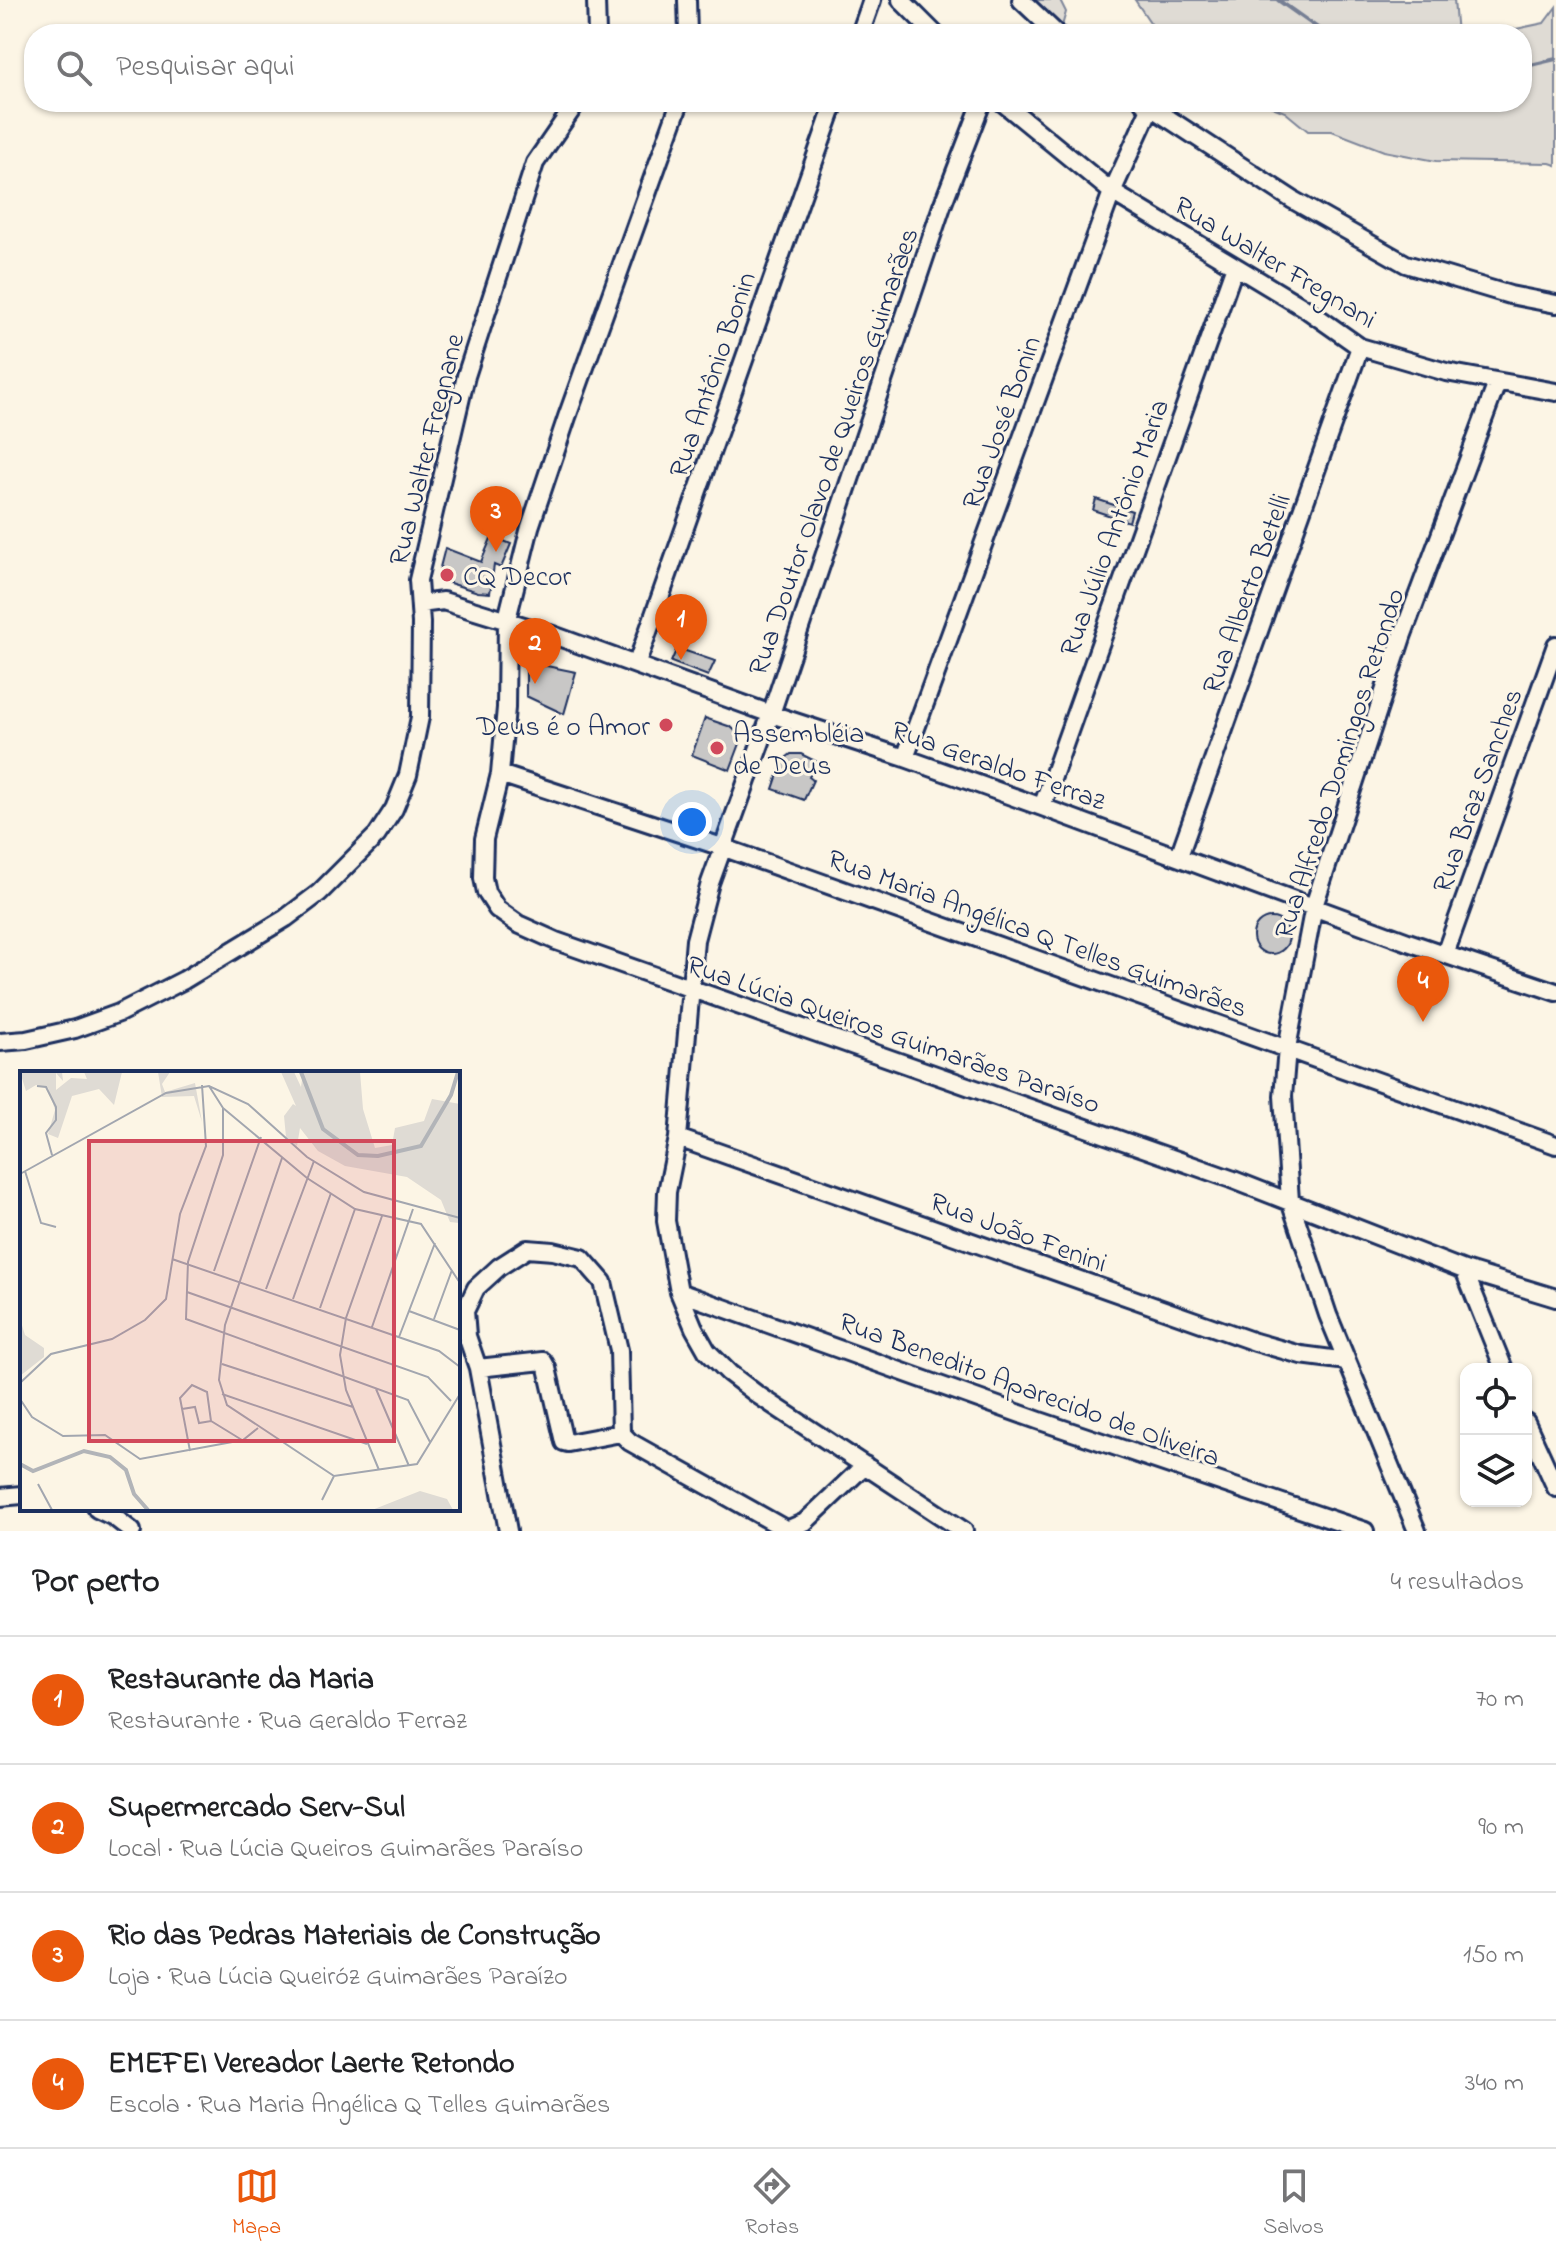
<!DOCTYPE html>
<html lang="pt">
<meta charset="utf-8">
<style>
body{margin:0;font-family:"Indie Flower",sans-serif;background:#f6f6f6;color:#202124}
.controls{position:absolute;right:24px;bottom:24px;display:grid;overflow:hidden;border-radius:16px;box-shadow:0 2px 6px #0004}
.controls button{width:72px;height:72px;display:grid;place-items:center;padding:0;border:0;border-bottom:2px solid #e0e0e0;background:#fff;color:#202124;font:40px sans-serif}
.you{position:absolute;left:692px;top:822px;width:28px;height:28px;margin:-20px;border:6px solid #fff;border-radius:50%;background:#1a73e8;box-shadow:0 0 0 12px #1a73e833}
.badge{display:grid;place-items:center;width:52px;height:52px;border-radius:50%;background:#ea580c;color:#fff;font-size:26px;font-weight:700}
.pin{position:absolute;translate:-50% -66px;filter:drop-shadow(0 2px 4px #0008)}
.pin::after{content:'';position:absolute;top:42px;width:28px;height:24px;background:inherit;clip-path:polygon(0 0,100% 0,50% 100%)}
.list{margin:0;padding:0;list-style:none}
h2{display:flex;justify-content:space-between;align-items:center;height:104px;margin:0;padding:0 32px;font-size:34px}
h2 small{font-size:26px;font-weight:400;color:#757577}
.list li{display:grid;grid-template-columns:52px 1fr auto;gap:24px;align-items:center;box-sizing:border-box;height:128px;padding:0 32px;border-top:2px solid #e0e0e0}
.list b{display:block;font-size:30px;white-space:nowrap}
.list p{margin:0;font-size:26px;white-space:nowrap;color:#757577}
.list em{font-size:26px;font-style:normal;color:#757577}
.icon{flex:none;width:44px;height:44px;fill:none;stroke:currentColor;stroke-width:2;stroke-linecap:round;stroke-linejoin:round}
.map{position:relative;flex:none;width:1556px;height:1531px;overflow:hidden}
.search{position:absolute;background:#fff;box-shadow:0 2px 6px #0004;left:24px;right:24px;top:24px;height:88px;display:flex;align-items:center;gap:20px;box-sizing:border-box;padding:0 28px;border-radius:32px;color:#757577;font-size:30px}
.sheet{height:616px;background:#fff}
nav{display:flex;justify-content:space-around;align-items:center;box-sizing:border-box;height:112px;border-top:2px solid #e0e0e0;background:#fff;font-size:22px;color:#757577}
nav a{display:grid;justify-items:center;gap:4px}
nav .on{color:#ea580c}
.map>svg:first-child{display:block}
</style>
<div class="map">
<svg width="1556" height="1531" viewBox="0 0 1556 1531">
<rect width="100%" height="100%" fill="#fcf5e5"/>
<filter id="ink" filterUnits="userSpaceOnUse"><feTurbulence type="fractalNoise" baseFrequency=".0125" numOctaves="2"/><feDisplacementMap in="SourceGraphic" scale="16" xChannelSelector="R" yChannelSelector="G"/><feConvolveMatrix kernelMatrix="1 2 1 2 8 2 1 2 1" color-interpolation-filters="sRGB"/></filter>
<g filter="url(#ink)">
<!-- green -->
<path fill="#dfdbd4" stroke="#7d8599" stroke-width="2" d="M1022,0H1060L1066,12L1062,26H1055Z
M1135,0H1454L1457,34H1158Z
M1556,7V165L1550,163L1436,161L1384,151L1332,131H1308L1285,112L1260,102H1522V34H1492L1544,23Z"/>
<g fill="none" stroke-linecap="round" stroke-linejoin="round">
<!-- stream -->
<path stroke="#767f94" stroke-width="4" d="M1278,0L1326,34
M1522,67L1556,59"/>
</g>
<!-- building -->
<path fill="#c8c7c6" stroke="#1b2f5e" stroke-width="2" d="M1096,499L1132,511L1129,522L1093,510Z
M492,536L511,544L501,568L494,565L490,593L478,592L437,579L445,548L481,562Z
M677,648L715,661L708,676L671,662Z
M537,664L576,672L564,714L526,696V671Z
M705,718L731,727L740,735L741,741L730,770L692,755Z
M791,754H801L817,762L809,777L813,780L804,800L773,789L783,760Z
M1253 936a18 18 0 1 1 36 0a18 18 0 1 1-36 0Z"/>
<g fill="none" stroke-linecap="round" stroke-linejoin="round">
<!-- minor casing -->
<g stroke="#1b2f5e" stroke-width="22">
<path id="minor" d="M596,0L597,34
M687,0L688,34
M901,0L935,34
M1021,0L1057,34
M860,34L872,0
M680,102L567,417L530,527L507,619L506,708L500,774L484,839L483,878L486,892L497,909L518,924L556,941L1231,1179L1464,1270L1556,1298
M1002,102L1112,192L1306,309L1360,347L1446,372L1556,392
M1143,102L1293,200L1406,264L1510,295L1556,304
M420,604L443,601L553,635L771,714L905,758L1042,807L1408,942L1556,992
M637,663L835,102
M905,758L1112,192L1151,106
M500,774L722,847L1556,1145
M1042,807L1235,266
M1179,856L1360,347
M1445,954L1556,645
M0,1042L26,1040L75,1029L119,1013L184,980L286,918L319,893L377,835L394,809L408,775L420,717L421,623L418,580L466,376L535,163L577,102
M678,1138L1255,1342L1301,1355L1347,1361
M1464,1270L1504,1369
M679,1292L1040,1421L1365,1531
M478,1368L543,1361L547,1368L564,1442L568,1443L621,1433L630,1442L787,1530
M1526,1422L1556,1488
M0,1497L22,1495
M97,1509L114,1517L132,1531
M508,1531L478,1368L467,1336L465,1311L476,1288L499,1267L527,1249L553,1251L582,1258L603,1282L619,1350L621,1433
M784,1531L805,1522L865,1465
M964,1531L758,1395L729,1373L707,1351L694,1328L679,1292L666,1221L667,1192L678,1138L695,940L710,883L771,714L942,206L982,102
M1417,1531L1328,1315L1290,1201L1283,1096L1287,1048L1314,906L1402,637L1497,383"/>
</g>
<!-- minor -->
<use href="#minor" stroke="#fcf5e5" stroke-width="16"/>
</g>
</g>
<!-- markers -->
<g fill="#d1495b" stroke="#fcf5e5" stroke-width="3">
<circle cx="447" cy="575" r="8"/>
<circle cx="666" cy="725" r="8"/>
<circle cx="717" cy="748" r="8"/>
</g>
<g text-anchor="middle" stroke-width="6" stroke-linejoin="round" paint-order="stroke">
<!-- street labels -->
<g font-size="28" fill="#1b2f5e" stroke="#fcf5e5">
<text transform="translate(1276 261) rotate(31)" y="10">Rua Walter Fregnani</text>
<text transform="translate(711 374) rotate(-71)" y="10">Rua Antônio Bonin</text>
<text transform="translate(1000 422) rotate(-70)" y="10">Rua José Bonin</text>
<text transform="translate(425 449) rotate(-76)" y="10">Rua Walter Fregnane</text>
<text transform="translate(832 451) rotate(-71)" y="10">Rua Doutor Olavo de Queiros Guimarães</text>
<text transform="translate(1113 527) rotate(-70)" y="10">Rua Júlio Antônio Maria</text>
<text transform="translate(1245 593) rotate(-70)" y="10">Rua Alberto Betelli</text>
<text transform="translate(1338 763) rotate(-72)" y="10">Rua Alfredo Domingos Retondo</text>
<text transform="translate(999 764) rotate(19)" y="10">Rua Geraldo Ferraz</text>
<text transform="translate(1476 790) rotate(-70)" y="10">Rua Braz Sanches</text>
<text transform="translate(1038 932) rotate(20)" y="10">Rua Maria Angélica Q Telles Guimarães</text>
<text transform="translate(894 1033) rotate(19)" y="10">Rua Lúcia Queiros Guimarães Paraíso</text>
<text transform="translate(1019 1231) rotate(20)" y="10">Rua João Fenini</text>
<text transform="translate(1030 1388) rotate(20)" y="10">Rua Benedito Aparecido de Oliveira</text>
</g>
<!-- poi labels -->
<g font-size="28" fill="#1b2f5e" stroke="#fcf5e5" text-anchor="start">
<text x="463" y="585">CQ Decor</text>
<text x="650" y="735" text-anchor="end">Deus é o Amor</text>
<text x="733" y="742">Assembléia<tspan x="733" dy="32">de Deus</tspan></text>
</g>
</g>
<!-- overview -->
<g transform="translate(20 1071)">
<rect width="440" height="440" fill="#fcf5e5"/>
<path d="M0,1H42L43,10L36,2V19L51,7L67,8L64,1H102L94,34L79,18L52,25L38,67L28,63L35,39L28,17L16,14L6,20ZM138,1H150L142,13L145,21L175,12L182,51L174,25L142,26ZM261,1H274L281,16L283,1H340L343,38L355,77L372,74L375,57L404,50L412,28L440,33L439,152L430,151L421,129L387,106L325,95L298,80L280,57L277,75L266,66L264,45L273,33L276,35ZM0,248L5,264L24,277V286L0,305ZM400,420L427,428L433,439H352Z" fill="#dfdbd4"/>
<path fill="none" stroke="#b2b4b8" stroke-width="4" d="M281,1L303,58L338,84L358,85L401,75L431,24L438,1M0,393L13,400L64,380L90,386L106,399L114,423L128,439"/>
<path fill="none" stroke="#a2a6af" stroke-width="2" d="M17,15L26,16L36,36V49L26,62L32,84M189,15L203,37V84L168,191L166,248L388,329L410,371M203,37L287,107L335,138L401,153L440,212M262,87L205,254L199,309L207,334L314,405L397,393L440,323M5,100L21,152L36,156M0,103L146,22L189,15L228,33L287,86L344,121L440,147M152,188L419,280L440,296M194,200L241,66M246,218L294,90M167,221L408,306L431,330M273,228L311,122M300,237L335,138M389,240L440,259M414,248L432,199M352,256L393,138M379,266L415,172M202,293L333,336M0,312L31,283L92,268L125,249L146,228L160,143L186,75L182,14M356,318L389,395M202,323L347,373M0,328L12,346L43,365L85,364L120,388L223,369L238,357M162,338L175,336L179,352L191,350L222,369M170,380L160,327L172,314L187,321L191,350M359,399L326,319L320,284L326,247L362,145M18,413L32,439M302,429L314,405"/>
<path fill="#d1495b" fill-opacity="0.15" stroke="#d1495b" stroke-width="4" d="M69,70H374V370H69Z"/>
<rect width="440" height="440" fill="none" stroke="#1b2f5e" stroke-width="4"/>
</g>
</svg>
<div class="controls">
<button><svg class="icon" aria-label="locate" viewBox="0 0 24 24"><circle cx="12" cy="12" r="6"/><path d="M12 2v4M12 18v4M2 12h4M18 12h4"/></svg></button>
<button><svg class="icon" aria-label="layers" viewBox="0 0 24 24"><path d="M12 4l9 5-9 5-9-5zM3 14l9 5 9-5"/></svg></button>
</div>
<div class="you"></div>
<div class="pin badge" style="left:681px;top:660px">1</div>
<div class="pin badge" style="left:535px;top:684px">2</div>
<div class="pin badge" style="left:496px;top:552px">3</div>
<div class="pin badge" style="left:1423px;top:1022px">4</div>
<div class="search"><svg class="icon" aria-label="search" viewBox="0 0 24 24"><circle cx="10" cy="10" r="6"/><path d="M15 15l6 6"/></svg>Pesquisar aqui</div>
</div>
<section class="sheet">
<h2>Por perto<small>4 resultados</small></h2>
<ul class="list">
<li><span class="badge">1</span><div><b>Restaurante da Maria</b><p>Restaurante · Rua Geraldo Ferraz</p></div><em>70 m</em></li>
<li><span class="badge">2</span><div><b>Supermercado Serv-Sul</b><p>Local · Rua Lúcia Queiros Guimarães Paraíso</p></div><em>90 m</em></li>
<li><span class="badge">3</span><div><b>Rio das Pedras Materiais de Construção</b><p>Loja · Rua Lúcia Queiróz Guimarães Paraízo</p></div><em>150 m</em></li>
<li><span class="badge">4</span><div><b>EMEFEI Vereador Laerte Retondo</b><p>Escola · Rua Maria Angélica Q Telles Guimarães</p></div><em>340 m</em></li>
</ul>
</section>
<nav>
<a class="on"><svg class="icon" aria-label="map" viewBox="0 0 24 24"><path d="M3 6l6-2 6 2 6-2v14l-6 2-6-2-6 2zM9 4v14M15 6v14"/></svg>Mapa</a>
<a><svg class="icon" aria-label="directions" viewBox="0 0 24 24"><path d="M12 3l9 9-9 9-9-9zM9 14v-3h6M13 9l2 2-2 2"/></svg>Rotas</a>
<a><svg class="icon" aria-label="saved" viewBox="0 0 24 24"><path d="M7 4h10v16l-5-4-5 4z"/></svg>Salvos</a>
</nav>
